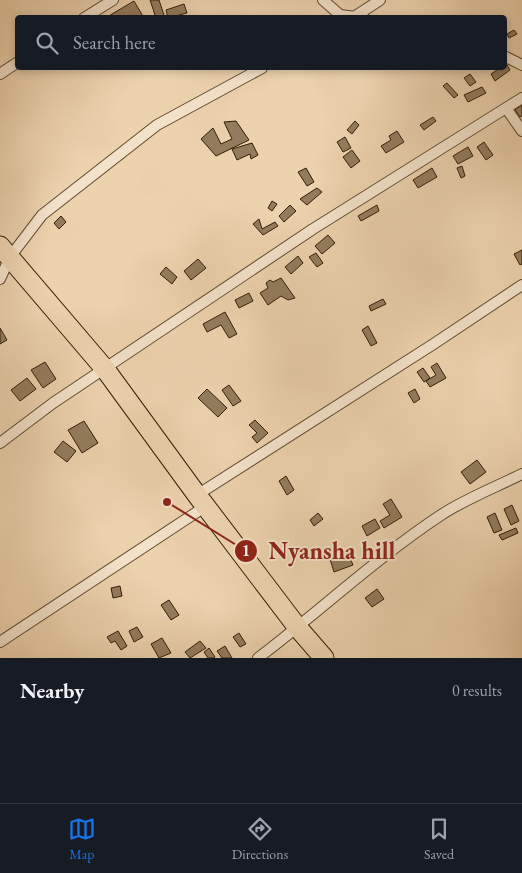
<!DOCTYPE html>
<style>
body{margin:0;font-family:"EB Garamond",serif;background:#20242c;color:#f1f3f6}
.list{margin:0;padding:0;list-style:none}
h2{display:flex;justify-content:space-between;align-items:center;height:65px;margin:0;padding:0 20px;font-size:21px}
h2 small{font-size:16px;font-weight:400;color:#9ea1a6}
.icon{flex:none;width:28px;height:28px;fill:none;stroke:currentColor;stroke-width:2;stroke-linecap:round;stroke-linejoin:round}
.map{position:relative;flex:none;width:522px;height:658px;overflow:hidden}
.search{position:absolute;background:#171b24;box-shadow:0 2px 8px #0003;left:15px;right:15px;top:15px;height:55px;display:flex;align-items:center;gap:12px;box-sizing:border-box;padding:0 18px;border-radius:5px;color:#9ea1a6;font-size:19px}
.sheet{height:145px;background:#171b24}
nav{display:flex;justify-content:space-around;align-items:center;box-sizing:border-box;height:70px;border-top:1px solid #363941;background:#171b24;font-size:14px;color:#9ea1a6}
nav a{display:grid;justify-items:center;gap:2px}
nav .on{color:#1a73e8}
.map>svg:first-child{display:block}
</style>
<div class="map">
<svg width="522" height="658" viewBox="0 0 522 658">
<rect width="100%" height="100%" fill="#ecd2ad"/>
<filter id="stains"><feTurbulence type="fractalNoise" baseFrequency=".004" numOctaves="4"/><feColorMatrix values="0 0 0 0 .2 0 0 0 0 .09 0 0 0 0 .02 0 0 0 .5 -.17"/></filter>
<radialGradient id="worn" r=".72"><stop offset=".6" stop-color="#630" stop-opacity="0"/><stop offset="1" stop-color="#630" stop-opacity=".3"/></radialGradient>
<!-- building -->
<path fill="#937c5d" stroke="#321e06" d="M150,0H159L165,18H156Z
M134,1L144,18H108L107,17Z
M184,4L187,13L168,18L166,10Z
M514,30L517,34L509,38L507,34Z
M506,63L510,70L495,81L491,74L500,68H504Z
M470,74L476,82L470,86L464,78Z
M447,83L458,95L454,98L443,86Z
M482,87L486,93L468,102L464,95Z
M522,105V116L520,117L515,110Z
M433,117L436,121L424,130L420,125Z
M236,121L249,140L216,156L201,139L213,128L221,144L232,139L224,122Z
M355,121L359,125L352,134L347,130Z
M397,131L404,142L386,153L381,146L391,140L389,136Z
M345,137L351,148L343,152L337,142Z
M484,142L493,155L486,160L477,147Z
M252,143L258,155L251,159L250,154L237,160L232,149Z
M468,147L473,156L458,164L453,156Z
M352,150L360,161L351,168L343,157Z
M462,166L465,176L461,178L457,168Z
M306,168L314,182L307,186L298,172Z
M432,168L437,177L418,188L413,180Z
M317,188L322,192L307,205L300,199Z
M272,201L277,204L272,211L268,208Z
M290,205L296,211L284,222L279,216Z
M377,205L379,211L361,221L358,216Z
M61,216L66,222L59,229L54,223Z
M259,219L262,229L275,222L278,226L263,235L253,224Z
M328,235L335,243L322,254L315,246Z
M522,250V264L520,265L514,254Z
M316,253L323,263L317,267L309,257Z
M298,256L303,263L291,274L285,267Z
M198,259L206,268L191,280L184,271Z
M166,267L177,277L172,284L160,274Z
M281,278L295,298L288,300L281,296L268,305L260,293L268,288L266,283L270,280L273,282Z
M249,293L253,301L239,308L235,300Z
M383,299L386,304L371,311L369,306Z
M225,312L237,334L229,338L221,325L207,332L203,324Z
M368,326L377,343L371,346L362,330Z
M0,328L7,340L0,344Z
M45,362L56,379L43,388L31,370Z
M437,363L446,378L430,387L426,381L436,375L431,367Z
M423,368L430,378L424,382L417,372Z
M27,378L36,389L20,401L11,390Z
M229,385L241,401L233,406L222,390Z
M207,389L227,408L218,417L198,398Z
M415,389L420,399L414,403L408,393Z
M255,420L268,433L257,443L252,437L257,433L249,425Z
M84,421L98,443L82,453L68,430Z
M63,441L76,451L67,462L54,452Z
M477,460L486,472L470,484L461,472Z
M286,476L294,490L287,495L279,481Z
M391,499L402,517L384,528L380,521L390,515L383,504Z
M512,505L519,521L511,525L504,509Z
M318,513L323,519L314,526L310,520Z
M495,513L502,530L494,533L487,517Z
M375,519L380,528L367,536L362,526Z
M516,528L518,533L502,540L499,535Z
M348,553L353,565L334,572L330,559Z
M120,586L122,596L113,598L111,588Z
M377,589L384,599L372,607L365,598Z
M169,600L179,615L171,620L161,605Z
M137,627L143,637L134,642L129,631Z
M118,631L127,646L121,650L115,641L111,643L107,637Z
M239,633L246,644L240,647L233,637Z
M162,638L171,653L159,658L151,644Z
M200,641L206,648L190,658L185,652Z
M225,646L232,658H222L217,651Z
M209,648L215,657L213,658H208L204,652Z"/>
<g fill="none" stroke-linecap="round" stroke-linejoin="round">
<!-- street casing -->
<g stroke="#604b30" stroke-width="12">
<path id="street" d="M323,0L340,15L364,18
M354,17L380,0
M84,18L113,0
M504,56L522,65
M0,74L18,62
M506,108L522,131
M0,279L10,257L42,215L157,125L262,68
M0,443L53,403L313,229L522,98
M197,495L432,345L522,285
M0,642L206,506
M258,658C320,611 376,558 441,515C465,499 496,487 522,474"/>
</g>
<!-- highway casing -->
<g stroke="#321e06" stroke-width="21">
<path id="highway" d="M0,246L105,369L197,495L298,628L324,658"/>
</g>
<!-- street -->
<use href="#street" stroke="#f3e2ca" stroke-width="10"/>
<!-- highway -->
<use href="#highway" stroke="#ecd2ad" stroke-width="19"/>
</g>
<!-- callouts -->
<path fill="none" stroke="#8f2418" stroke-width="2" d="M167 502L246 551"/>
<g fill="#8f2418" stroke="#f3e2ca" stroke-width="2">
<circle cx="167" cy="502" r="5"/>
<circle cx="246" cy="551" r="12"/>
</g>
<g font-size="15" text-anchor="middle" font-weight="bold" fill="#fff">
<text x="246" y="556">1</text>
</g>
<g font-size="24" text-anchor="middle" font-weight="bold" fill="#8f2418" stroke="#f3e2ca" stroke-width="4" stroke-linejoin="round" paint-order="stroke">
<text x="332" y="559">Nyansha hill</text>
</g>
<rect width="100%" height="100%" filter="url(#stains)"/>
<rect width="100%" height="100%" fill="url(#worn)"/>
</svg>
<div class="search"><svg class="icon" aria-label="search" viewBox="0 0 24 24"><circle cx="10" cy="10" r="6"/><path d="M15 15l6 6"/></svg>Search here</div>
</div>
<section class="sheet">
<h2>Nearby<small>0 results</small></h2>
<ul class="list">
</ul>
</section>
<nav>
<a class="on"><svg class="icon" aria-label="map" viewBox="0 0 24 24"><path d="M3 6l6-2 6 2 6-2v14l-6 2-6-2-6 2zM9 4v14M15 6v14"/></svg>Map</a>
<a><svg class="icon" aria-label="directions" viewBox="0 0 24 24"><path d="M12 3l9 9-9 9-9-9zM9 14v-3h6M13 9l2 2-2 2"/></svg>Directions</a>
<a><svg class="icon" aria-label="saved" viewBox="0 0 24 24"><path d="M7 4h10v16l-5-4-5 4z"/></svg>Saved</a>
</nav>
